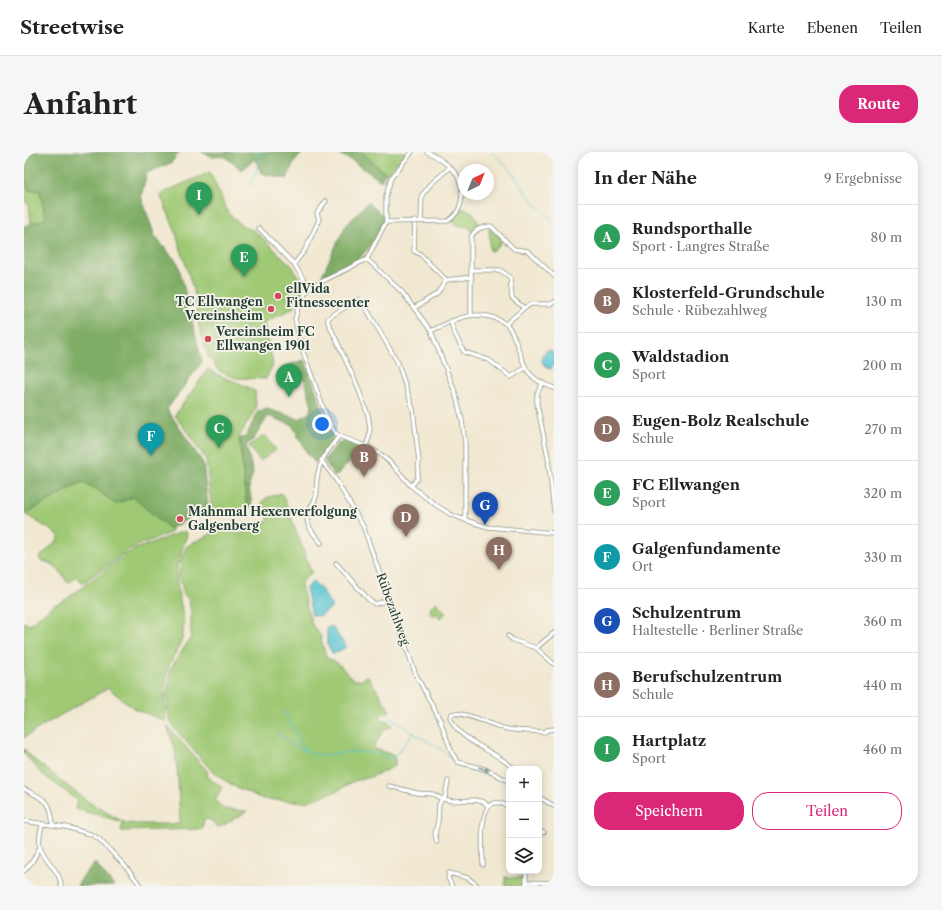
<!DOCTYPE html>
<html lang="de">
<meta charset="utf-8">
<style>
body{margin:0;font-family:"Libre Caslon Text",serif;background:#f6f6f6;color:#222}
.controls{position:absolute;right:12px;bottom:12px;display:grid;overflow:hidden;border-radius:8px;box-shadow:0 2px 10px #0003}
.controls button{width:36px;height:36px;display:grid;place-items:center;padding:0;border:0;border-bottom:1px solid #e0e0e0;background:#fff;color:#222;font:20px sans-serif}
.compass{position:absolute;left:434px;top:12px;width:36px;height:36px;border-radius:50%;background:#fff;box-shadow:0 2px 10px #0003;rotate:43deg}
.you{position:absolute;left:298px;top:272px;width:14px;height:14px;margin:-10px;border:3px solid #fff;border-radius:50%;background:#1a73e8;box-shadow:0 0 0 6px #1a73e833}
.badge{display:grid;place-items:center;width:26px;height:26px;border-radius:50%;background:#db2777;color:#fff;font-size:13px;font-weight:700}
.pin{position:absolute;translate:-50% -33px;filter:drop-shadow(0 1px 2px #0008)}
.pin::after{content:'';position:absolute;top:21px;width:14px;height:12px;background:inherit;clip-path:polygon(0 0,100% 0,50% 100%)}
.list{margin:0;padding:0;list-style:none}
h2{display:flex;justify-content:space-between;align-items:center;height:52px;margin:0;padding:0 16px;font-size:17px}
h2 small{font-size:13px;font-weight:400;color:#767676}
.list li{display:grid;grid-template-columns:26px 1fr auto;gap:12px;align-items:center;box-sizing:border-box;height:64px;padding:0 16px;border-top:1px solid #e0e0e0}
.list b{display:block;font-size:15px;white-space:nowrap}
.list p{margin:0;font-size:13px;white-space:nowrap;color:#767676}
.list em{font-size:13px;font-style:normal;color:#767676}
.actions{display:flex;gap:8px;padding:12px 16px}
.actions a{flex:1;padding:9px 0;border:1px solid #db2777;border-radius:16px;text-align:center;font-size:14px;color:#db2777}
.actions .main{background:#db2777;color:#fff}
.icon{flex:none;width:22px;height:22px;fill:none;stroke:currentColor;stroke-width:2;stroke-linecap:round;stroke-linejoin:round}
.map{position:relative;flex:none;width:530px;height:734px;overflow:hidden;border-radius:16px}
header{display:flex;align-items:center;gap:24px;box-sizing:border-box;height:56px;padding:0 20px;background:#fff;border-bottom:1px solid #e0e0e0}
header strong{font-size:19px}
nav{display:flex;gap:22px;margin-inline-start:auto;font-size:14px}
.intro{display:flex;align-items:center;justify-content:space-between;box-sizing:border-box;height:96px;padding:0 24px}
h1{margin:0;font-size:28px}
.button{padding:10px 18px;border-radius:16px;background:#db2777;color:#fff;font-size:14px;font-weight:700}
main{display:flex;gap:24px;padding:0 24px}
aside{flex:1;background:#fff;border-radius:16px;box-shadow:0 2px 10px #0003}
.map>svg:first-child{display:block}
</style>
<header>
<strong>Streetwise</strong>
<nav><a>Karte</a><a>Ebenen</a><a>Teilen</a></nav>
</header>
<div class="intro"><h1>Anfahrt</h1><a class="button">Route</a></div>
<main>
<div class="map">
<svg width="530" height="734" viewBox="0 0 530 734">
<rect width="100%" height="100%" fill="#f7f3e8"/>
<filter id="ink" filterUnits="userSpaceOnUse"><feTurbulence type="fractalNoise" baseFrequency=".025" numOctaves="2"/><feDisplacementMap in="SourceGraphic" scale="8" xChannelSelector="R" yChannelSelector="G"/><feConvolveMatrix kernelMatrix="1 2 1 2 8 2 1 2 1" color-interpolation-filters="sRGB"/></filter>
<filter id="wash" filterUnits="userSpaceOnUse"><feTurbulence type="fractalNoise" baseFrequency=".012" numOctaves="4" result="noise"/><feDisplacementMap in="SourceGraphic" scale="16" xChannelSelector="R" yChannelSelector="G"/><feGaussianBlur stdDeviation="0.9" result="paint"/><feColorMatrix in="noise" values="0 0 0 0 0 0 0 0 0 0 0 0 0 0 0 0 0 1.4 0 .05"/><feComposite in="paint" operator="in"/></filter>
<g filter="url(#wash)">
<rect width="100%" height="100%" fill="#f1e8d1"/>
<!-- green -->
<path fill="#9fc975" stroke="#5f8354" d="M338,0H383L363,21H361Z
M186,20L204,61L217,73L231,79L268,114L281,137L268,157L240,170L249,212L242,227L212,226L195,219L184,204L174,171L171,143L150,75L136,42Z
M0,25L5,38H16L22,67L7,72L5,52H3L2,50L0,49Z
M437,56L449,60L456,74L448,80L445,75L432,73L429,66Z
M465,76L479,88L471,98L466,99Z
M184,217L198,225L215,231L231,239L232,256L215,285L223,357L188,360L182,307L151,263Z
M241,283L252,298L236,309L225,294Z
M58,330L73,337L91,352L109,345L146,377L148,380L107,396L59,431L52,424L46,430H43C37,420 30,410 17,409L15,406L35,387V383L1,362Z
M258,341L284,411L288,420L277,430L278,438L288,473L296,483L302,505C305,508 307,507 310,509C322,515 323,530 339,528L341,524H344L366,559L360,561L356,564L359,569L363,568L368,574L359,579L349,596L369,603L371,608V614L347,625L330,629L315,638L282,650L239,647L214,636L200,628L187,618L151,577L145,567L143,544L147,516L167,485V461L165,448L160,443L155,423L158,403L163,394L197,377L205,376L207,379L217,382L234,375L245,368L238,350L242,346Z
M157,380H162L163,383C158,399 151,411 153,430C154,447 162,463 159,481C158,492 149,503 145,514C139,532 142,551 141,569L111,557L84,536L23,571L0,586V471L1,470L5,473L30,453L38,450L64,431L92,409L109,398Z
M412,450L422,461L416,466L412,461L409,464L405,459L407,457L406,456Z
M143,574L184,620L182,624L198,635L191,648L200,657L223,659L200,673L193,675L187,668L180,667L178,677L97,679L99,670L51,657L53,648L18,622L0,601V597L12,609L63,649L99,670L111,672H156L154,628L151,597Z
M481,725L500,726V734H481Z"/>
<!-- forest -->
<path fill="#7fad66" stroke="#4f754d" d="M0,0H156L147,11L123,21L117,44L131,85L154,111L178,210L143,257L179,311L184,355L146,377L109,345L91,352L73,337L58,330L1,362L0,361V74L22,67L16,39L5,38L0,25Z
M178,0H279L270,10L263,27L237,21L231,7L218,18L200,4L189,5Z
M311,0H338L361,21L357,29L327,8Z
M344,50L360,65C358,77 341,103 331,110C323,116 308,120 298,123L321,75Z
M281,208L300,262L308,280L309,288L291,311L283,301L268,273L244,264L229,288L222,293L229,321L225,334L228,354L223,358L216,286L222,285L234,259L243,257L275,267L285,261L288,254L280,225L274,224L253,225L252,223L260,214Z
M322,289L344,297L325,310L311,325L300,308L315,290Z
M71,711L90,734H53L59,724Z"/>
<!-- water -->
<path fill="#59c4d4" stroke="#3c8084" d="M523,198L527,199L530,202C530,207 530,213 527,217L523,216L518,210V205Z
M289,429L298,438L308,455L296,464L288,463L282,436Z
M308,474L322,495L309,502L303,492V476Z"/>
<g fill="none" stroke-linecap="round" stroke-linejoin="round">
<!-- stream -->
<path stroke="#59c4d4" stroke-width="1" d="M231,0L238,3
M468,0L488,20L502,41L515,56L530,70
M226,35L235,11L242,0
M260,559L282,599
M362,562L389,581L423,601L429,610
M253,581C265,590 278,600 294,603C301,604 309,602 316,601C336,599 348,599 368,607L378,596L389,581
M432,613L469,625L485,632"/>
</g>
</g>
<g filter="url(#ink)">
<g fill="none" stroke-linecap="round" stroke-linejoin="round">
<!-- minor casing -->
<g stroke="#889282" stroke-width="5">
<path id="minor" d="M388,0L367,26L362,44V70L343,107L285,136L281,142L274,156L271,167L277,194L299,255L307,274L311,280L315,284L342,294L356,302L368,312L387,334L412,353L426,362L441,368L464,375L530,381
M397,69L398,43L407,32L425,16
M362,70L424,69C439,59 441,41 434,25C430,17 412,3 403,0
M235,76L270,112L285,136
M343,107L378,140L407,179L431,240L438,268L441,291V368
M270,112L281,98L295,68L293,61L302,49
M447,118H476L486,125L488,146L500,156
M422,128L448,125
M390,156L413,142L422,128L396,102L390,99L391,69
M447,162V85C451,77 458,75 467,74L490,97L504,99L530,124
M427,169L429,178L440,200L465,208L487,225L501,216
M483,171L500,156L507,152H527L530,150
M407,179C429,168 448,157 473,167C480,170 485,173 488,181C501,208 496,225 530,236
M518,232L513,242V252L524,305L530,359
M342,294L345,286L346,276L344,263L333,233L304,170V166L334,147L342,156L374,211L389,257L395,310L393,327L387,334
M297,308L312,328L339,374L392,523L416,568L428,601L434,610L461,617L485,629
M297,391C292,384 283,376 283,367C282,361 289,353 292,345C294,339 292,333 293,327C296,306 303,300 315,284
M312,411L345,448L351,452L365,448
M484,484L489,488L512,496L530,512
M512,496L530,481
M490,617C472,598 435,591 426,565L428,562C440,559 469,574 483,577C495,579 508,579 521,580L523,578L530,577
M365,634L393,641L409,642L418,647L429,649L451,648L460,650L464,654
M0,637C21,648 27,647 29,673
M515,645L530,654
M0,669L42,675L66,682L74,686L101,714L117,734
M18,672C17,679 14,687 16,694C19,707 38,721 37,734
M515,680H520
M413,690L411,682L414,669L415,652L418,647L421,645L424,629
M459,713C459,695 451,634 485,655
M0,719L8,710L16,695
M502,730L530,731
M428,734L424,726L425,721L444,726L454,734
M502,734V719"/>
</g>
<!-- minor -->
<use href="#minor" stroke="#fff" stroke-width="3.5"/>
</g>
<!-- one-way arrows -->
<defs><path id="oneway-solid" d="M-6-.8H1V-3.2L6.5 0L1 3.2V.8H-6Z"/></defs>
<use fill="#8f9e9a" href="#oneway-solid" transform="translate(460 617) rotate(20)"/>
</g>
<!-- markers -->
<g fill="#d1495b" stroke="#f7f3e8" stroke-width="1.5">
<circle cx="254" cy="144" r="4"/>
<circle cx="247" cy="157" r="4"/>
<circle cx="184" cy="187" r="4"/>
<circle cx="156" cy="367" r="4"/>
</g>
<g text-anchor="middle" stroke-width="3.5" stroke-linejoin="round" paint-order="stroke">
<!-- poi labels -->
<g font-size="12" font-weight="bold" fill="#1f3d34" stroke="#f7f3e8" text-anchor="start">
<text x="262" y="141">ellVida<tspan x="262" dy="14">Fitnesscenter</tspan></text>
<text x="239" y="154" text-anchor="end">TC Ellwangen<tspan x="239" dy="14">Vereinsheim</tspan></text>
<text x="192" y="184">Vereinsheim FC<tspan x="192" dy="14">Ellwangen 1901</tspan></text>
<text x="164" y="364">Mahnmal Hexenverfolgung<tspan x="164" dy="14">Galgenberg</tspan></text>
</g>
<!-- street labels -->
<g font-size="12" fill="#1f3d34" stroke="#f7f3e8">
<text transform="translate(369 457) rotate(70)" y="4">Rübezahlweg</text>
</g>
</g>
</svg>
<div class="controls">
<button>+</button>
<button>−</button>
<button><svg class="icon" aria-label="layers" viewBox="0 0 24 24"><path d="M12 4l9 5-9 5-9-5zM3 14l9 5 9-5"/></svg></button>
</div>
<svg class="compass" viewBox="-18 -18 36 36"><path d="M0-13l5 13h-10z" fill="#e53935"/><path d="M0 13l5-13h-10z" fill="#767676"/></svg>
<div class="you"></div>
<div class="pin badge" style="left:265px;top:245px;background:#2e9e5b">A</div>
<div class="pin badge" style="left:340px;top:325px;background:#8d6e63">B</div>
<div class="pin badge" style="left:195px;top:296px;background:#2e9e5b">C</div>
<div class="pin badge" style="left:382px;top:385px;background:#8d6e63">D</div>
<div class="pin badge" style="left:220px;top:125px;background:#2e9e5b">E</div>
<div class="pin badge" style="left:127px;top:304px;background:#0f9aa8">F</div>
<div class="pin badge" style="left:461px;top:373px;background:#1a4fb4">G</div>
<div class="pin badge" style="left:475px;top:418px;background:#8d6e63">H</div>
<div class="pin badge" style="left:175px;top:63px;background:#2e9e5b">I</div>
</div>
<aside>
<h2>In der Nähe<small>9 Ergebnisse</small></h2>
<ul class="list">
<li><span class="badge" style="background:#2e9e5b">A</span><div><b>Rundsporthalle</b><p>Sport · Langres Straße</p></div><em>80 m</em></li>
<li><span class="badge" style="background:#8d6e63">B</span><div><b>Klosterfeld-Grundschule</b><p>Schule · Rübezahlweg</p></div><em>130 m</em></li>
<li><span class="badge" style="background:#2e9e5b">C</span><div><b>Waldstadion</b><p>Sport</p></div><em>200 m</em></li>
<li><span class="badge" style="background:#8d6e63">D</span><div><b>Eugen-Bolz Realschule</b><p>Schule</p></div><em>270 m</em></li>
<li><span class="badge" style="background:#2e9e5b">E</span><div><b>FC Ellwangen</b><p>Sport</p></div><em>320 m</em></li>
<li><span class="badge" style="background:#0f9aa8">F</span><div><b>Galgenfundamente</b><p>Ort</p></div><em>330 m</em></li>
<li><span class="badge" style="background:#1a4fb4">G</span><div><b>Schulzentrum</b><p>Haltestelle · Berliner Straße</p></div><em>360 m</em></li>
<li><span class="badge" style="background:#8d6e63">H</span><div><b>Berufschulzentrum</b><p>Schule</p></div><em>440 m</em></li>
<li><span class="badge" style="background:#2e9e5b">I</span><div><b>Hartplatz</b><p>Sport</p></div><em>460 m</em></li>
</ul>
<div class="actions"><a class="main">Speichern</a><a>Teilen</a></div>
</aside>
</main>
